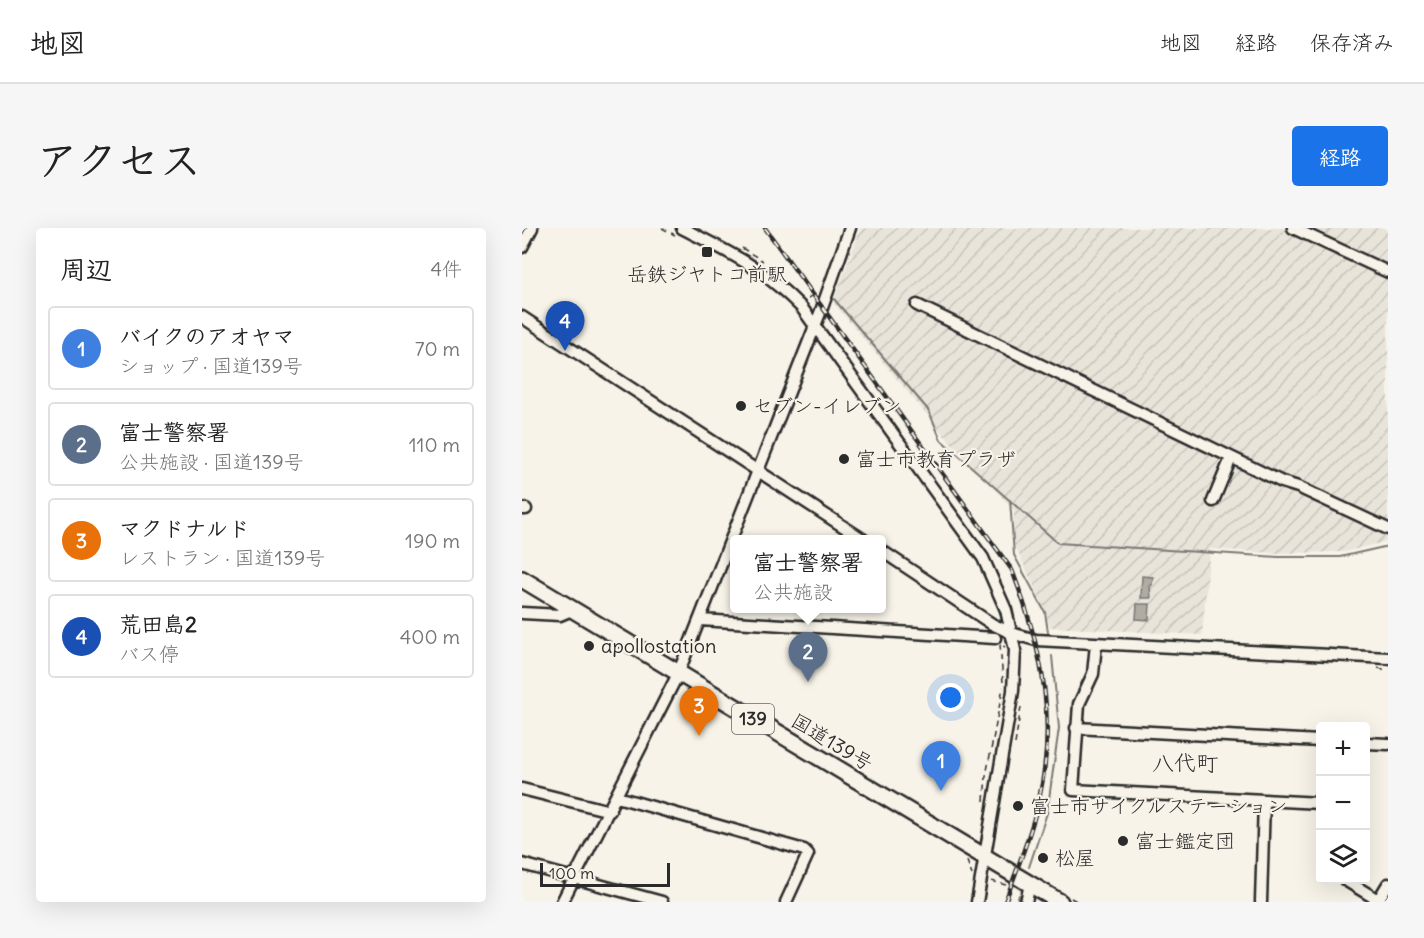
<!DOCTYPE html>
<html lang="ja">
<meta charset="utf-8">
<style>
body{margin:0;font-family:Delius,"Klee One",sans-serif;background:#f6f6f6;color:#222}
.controls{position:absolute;right:18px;bottom:18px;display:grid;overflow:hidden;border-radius:6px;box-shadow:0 6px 24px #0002}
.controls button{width:54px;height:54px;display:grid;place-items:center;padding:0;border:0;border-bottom:2px solid #e0e0e0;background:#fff;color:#222;font:30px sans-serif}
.scale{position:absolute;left:18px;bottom:15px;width:130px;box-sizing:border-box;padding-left:6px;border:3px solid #2b2b2b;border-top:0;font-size:16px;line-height:21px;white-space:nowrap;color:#2b2b2b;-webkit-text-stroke:4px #f7f3e8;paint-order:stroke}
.you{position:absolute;left:429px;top:470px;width:21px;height:21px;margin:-15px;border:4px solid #fff;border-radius:50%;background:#1a73e8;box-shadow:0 0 0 9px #1a73e833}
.badge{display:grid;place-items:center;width:39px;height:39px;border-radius:50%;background:#1a73e8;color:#fff;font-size:20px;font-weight:700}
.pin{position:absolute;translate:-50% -50px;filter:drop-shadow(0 2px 3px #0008)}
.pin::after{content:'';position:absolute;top:32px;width:21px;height:18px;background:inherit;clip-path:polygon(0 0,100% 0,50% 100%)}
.popup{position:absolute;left:208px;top:307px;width:156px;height:78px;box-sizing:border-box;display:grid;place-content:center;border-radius:6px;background:#fff;filter:drop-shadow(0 2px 4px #0005);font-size:20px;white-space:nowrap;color:#767676}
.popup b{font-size:22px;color:#222}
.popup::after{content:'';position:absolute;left:50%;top:100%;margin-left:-12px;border:12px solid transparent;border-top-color:#fff}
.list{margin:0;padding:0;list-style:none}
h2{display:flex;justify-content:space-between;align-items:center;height:78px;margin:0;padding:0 24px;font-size:26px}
h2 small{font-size:20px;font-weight:400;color:#767676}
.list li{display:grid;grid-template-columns:39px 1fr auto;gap:18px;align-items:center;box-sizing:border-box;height:84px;margin:0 12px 12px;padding:0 12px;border:2px solid #e0e0e0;border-radius:6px}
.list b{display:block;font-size:22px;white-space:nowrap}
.list p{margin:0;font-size:20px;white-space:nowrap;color:#767676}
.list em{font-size:20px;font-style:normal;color:#767676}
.icon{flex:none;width:33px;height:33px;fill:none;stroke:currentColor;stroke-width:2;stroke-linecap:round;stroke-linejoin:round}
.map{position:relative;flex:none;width:866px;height:674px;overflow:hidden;border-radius:6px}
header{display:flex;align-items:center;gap:36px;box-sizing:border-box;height:84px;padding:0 30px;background:#fff;border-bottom:2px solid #e0e0e0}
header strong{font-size:28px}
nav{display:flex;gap:33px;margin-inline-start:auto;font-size:21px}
.intro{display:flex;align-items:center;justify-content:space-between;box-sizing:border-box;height:144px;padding:0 36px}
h1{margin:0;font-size:42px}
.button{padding:15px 27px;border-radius:6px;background:#1a73e8;color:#fff;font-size:21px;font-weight:700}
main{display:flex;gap:36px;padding:0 36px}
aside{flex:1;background:#fff;border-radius:6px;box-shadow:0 6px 24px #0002}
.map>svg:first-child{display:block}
</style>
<header>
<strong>地図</strong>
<nav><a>地図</a><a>経路</a><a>保存済み</a></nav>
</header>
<div class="intro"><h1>アクセス</h1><a class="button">経路</a></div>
<main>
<aside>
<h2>周辺<small>4件</small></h2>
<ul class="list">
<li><span class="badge" style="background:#3f7fe0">1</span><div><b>バイクのアオヤマ</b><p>ショップ · 国道139号</p></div><em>70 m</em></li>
<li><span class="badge" style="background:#5c6f8a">2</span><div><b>富士警察署</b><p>公共施設 · 国道139号</p></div><em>110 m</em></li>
<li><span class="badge" style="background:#e8710a">3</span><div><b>マクドナルド</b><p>レストラン · 国道139号</p></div><em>190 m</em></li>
<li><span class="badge" style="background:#1a4fb4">4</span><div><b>荒田島2</b><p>バス停</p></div><em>400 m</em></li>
</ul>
</aside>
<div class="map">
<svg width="866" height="674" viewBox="0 0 866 674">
<defs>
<pattern id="industrial-furrows" width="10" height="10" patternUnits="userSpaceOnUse" patternTransform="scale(1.5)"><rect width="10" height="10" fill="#e8e4da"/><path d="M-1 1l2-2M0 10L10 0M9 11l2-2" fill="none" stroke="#c7c4bb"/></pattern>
</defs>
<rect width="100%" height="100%" fill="#f7f3e8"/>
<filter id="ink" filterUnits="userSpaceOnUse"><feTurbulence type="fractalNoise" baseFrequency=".0167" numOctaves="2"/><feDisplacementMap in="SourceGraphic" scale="12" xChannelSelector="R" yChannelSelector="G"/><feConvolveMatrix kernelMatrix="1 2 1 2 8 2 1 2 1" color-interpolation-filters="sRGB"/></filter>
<g filter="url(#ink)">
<!-- industrial -->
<path fill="url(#industrial-furrows)" d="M339,0H866V313L823,324L751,325L688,321L680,407L528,399L523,382L491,314L492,282L420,205L311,74Z"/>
<!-- water -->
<path fill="#afaca4" stroke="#7a7874" stroke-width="1.5" d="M620,348L631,349L630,357L628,358L629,370H619Z
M615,376H628L627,392L614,391Z"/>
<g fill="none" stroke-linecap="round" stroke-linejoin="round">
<!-- stream -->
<path stroke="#7a7874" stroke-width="2" d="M312,71L407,183L419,212L536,315L756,329H818L866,318
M488,272L492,327L523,384L526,404
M507,639L525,585L537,500L530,428
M495,674L497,667"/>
<!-- minor casing -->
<g stroke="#2b2b2b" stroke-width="15">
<path id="minor" d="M160,0C210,26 240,39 280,80L461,330L484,382L493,422L491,463L455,674
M771,0L866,44
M0,19L10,0
M395,77L760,254L776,259L866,301
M0,89L342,312
M691,273L709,230
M0,281H4
M360,323L470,396L489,405L514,412L866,430
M0,385L38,387L52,381
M178,392L473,410
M574,416L571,446L557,476L551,562L798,575
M554,500L798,513
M844,515L866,516
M0,561L88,583
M95,569L282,622L286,626L264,674
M0,636L140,674
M823,652L856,672
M40,674L156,446L300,80L328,0
M504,674L508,656
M739,674L742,572
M855,674L866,656"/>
</g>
<!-- highway casing -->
<g stroke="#2b2b2b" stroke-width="20">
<path id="highway" d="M0,351L538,674"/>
</g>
<!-- path -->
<path stroke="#2b2b2b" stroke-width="1.5" stroke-dasharray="6 4.5" stroke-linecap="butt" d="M140,0L153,7
M220,20L241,33
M286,70L295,65
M856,440L866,442
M481,454L478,416L483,419
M493,516L499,479
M462,573L464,548L481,459
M445,633L450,647
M469,653L484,657
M549,670L556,674"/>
<!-- minor -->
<use href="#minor" stroke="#f7f3e8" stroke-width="10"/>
<!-- highway -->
<use href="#highway" stroke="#f7f3e8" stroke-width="15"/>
<!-- rail casing -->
<g stroke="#2b2b2b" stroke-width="4.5">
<path id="rail" d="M243,0L490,342C521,423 537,497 514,583C506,614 494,644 483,674"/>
</g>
<!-- rail -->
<use href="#rail" stroke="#f7f3e8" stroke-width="2" stroke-dasharray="7" stroke-linecap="butt"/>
</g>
</g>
<!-- markers -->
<g fill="#2b2b2b" stroke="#f7f3e8" stroke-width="2">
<rect x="179" y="18" width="12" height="12" rx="3"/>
<circle cx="219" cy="178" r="6"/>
<circle cx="322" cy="231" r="6"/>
<circle cx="67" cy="418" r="6"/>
<circle cx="496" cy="578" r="6"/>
<circle cx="601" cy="613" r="6"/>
<circle cx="521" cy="630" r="6"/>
</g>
<g text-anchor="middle" stroke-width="4.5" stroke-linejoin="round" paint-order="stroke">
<!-- shield labels -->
<rect fill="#f7f3e8" stroke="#686764" stroke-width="1.5" x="210" y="476" width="42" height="30" rx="4.5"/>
<g font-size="18" font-weight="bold" fill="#2b2b2b">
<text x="231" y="497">139</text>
</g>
<!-- poi labels -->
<g font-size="20" fill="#2b2b2b" stroke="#f7f3e8" text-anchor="start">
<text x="185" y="53" text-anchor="middle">岳鉄ジヤトコ前駅</text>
<text x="231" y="185">セブン-イレブン</text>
<text x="334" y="238">富士市教育プラザ</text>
<text x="79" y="425">apollostation</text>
<text x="508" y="585">富士市サイクルステーション</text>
<text x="613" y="620">富士鑑定団</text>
<text x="533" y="637">松屋</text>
</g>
<!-- street labels -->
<g font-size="20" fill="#2b2b2b" stroke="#f7f3e8">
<text transform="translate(310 514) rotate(31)" y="7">国道139号</text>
</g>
<!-- quarter labels -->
<g font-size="22" fill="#2b2b2b" stroke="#f7f3e8">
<text x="663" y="543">八代町</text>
</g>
</g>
</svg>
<div class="controls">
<button>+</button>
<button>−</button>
<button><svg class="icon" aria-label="layers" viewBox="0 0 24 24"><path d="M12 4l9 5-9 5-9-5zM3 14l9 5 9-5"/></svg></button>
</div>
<div class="scale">100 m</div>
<div class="you"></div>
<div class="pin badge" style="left:419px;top:563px;background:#3f7fe0">1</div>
<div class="pin badge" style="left:286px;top:454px;background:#5c6f8a">2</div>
<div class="popup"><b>富士警察署</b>公共施設</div>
<div class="pin badge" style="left:177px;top:508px;background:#e8710a">3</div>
<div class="pin badge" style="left:43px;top:123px;background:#1a4fb4">4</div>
</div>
</main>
